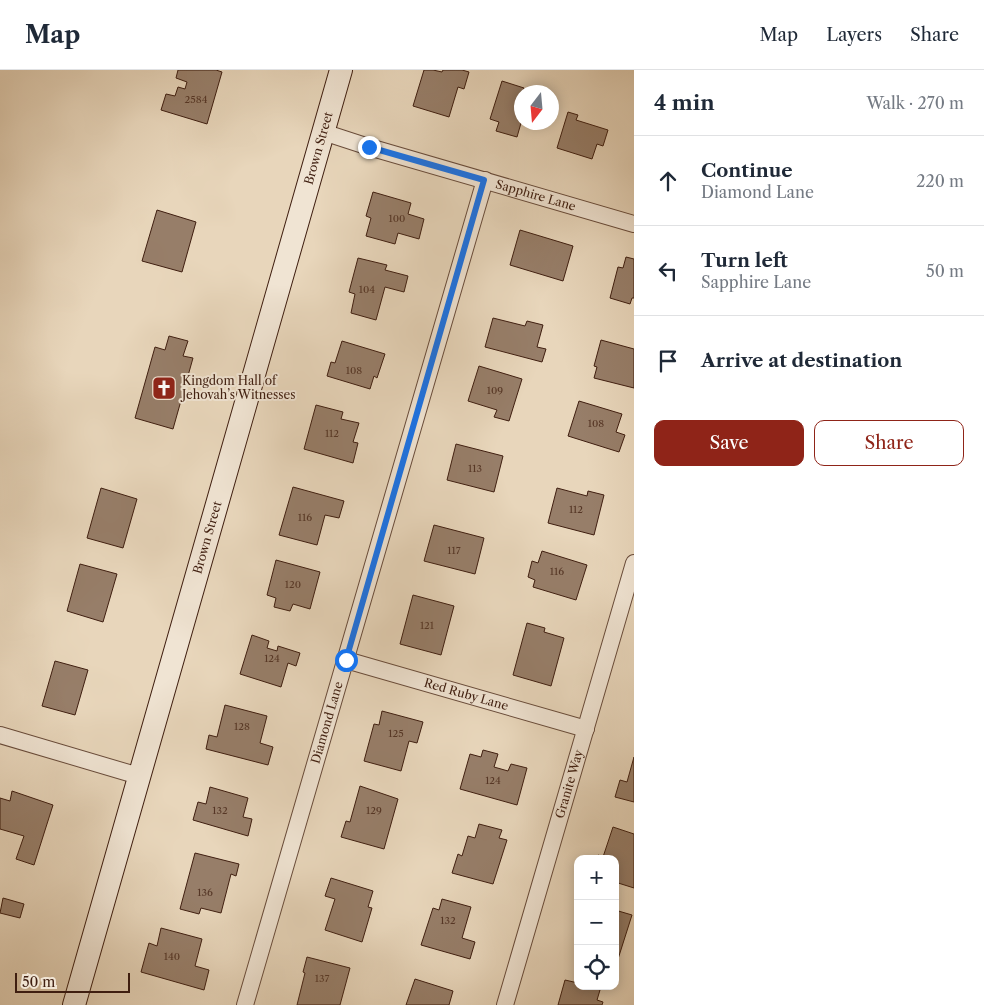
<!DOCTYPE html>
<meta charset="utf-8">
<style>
body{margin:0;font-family:"Libre Caslon Text",serif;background:#f6f6f7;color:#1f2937}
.controls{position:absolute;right:15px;bottom:15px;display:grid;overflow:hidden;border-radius:10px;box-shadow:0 2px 12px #0003}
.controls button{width:45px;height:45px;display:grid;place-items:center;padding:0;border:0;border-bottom:1px solid #e0e1e3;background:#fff;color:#1f2937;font:25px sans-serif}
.compass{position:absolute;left:514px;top:15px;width:45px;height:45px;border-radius:50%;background:#fff;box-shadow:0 2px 12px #0003;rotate:196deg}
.scale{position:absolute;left:15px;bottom:12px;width:115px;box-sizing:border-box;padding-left:5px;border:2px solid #3f1e10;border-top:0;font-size:14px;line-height:18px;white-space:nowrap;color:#3f1e10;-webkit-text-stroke:4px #f0e4d3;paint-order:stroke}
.stop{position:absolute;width:15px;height:15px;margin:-11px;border:4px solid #1a73e8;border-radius:50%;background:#fff}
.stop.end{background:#1a73e8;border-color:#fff;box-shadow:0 1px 5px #0008}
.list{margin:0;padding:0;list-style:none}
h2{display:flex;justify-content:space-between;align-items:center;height:65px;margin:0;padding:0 20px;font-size:21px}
h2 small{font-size:16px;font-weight:400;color:#747a83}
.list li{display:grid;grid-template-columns:32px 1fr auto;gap:15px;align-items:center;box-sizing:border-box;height:90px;padding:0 20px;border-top:1px solid #e0e1e3}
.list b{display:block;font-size:19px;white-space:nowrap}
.list p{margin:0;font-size:16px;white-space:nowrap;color:#747a83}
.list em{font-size:16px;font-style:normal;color:#747a83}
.actions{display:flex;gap:10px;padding:15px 20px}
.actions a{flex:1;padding:11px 0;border:1px solid #8f2418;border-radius:10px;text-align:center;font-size:18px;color:#8f2418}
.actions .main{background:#8f2418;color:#fff}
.icon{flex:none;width:28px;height:28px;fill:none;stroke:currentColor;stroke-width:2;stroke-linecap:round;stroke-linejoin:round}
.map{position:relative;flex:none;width:634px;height:935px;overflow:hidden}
header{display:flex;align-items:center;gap:30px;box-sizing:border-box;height:70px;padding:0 25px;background:#fff;border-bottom:1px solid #e0e1e3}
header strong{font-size:24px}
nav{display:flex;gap:28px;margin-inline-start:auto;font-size:18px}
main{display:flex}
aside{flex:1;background:#fff}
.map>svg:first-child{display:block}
</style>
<header>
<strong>Map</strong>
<nav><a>Map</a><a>Layers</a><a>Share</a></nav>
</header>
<main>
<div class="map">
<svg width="634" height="935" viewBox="0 0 634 935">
<rect width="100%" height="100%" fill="#e8d6bb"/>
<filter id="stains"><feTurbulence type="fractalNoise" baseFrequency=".004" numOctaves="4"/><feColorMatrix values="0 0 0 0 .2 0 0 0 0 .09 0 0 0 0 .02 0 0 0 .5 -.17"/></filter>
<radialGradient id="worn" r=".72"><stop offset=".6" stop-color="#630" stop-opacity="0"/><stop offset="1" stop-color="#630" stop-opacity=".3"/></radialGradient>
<!-- building -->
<path fill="#977e69" stroke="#3f1e10" d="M178,0H216L222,2L207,54L161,40L166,24L175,26L178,17L185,19L187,12L176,8Z
M424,0H433L442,2L443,0H462L469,2L464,19L458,17L449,47L413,36Z
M502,11L524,18L523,21L529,22H522V52H535L534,57L521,53L517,67L496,61L499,52L490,49Z
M568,42L578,45L576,50L608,60L603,76L597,74L592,89L557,78Z
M373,122L411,133L408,144L424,149L419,169L398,163L395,174L366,166L371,148L366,146Z
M157,140L196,152L182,202L142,191Z
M520,160L573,176L563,211L510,195Z
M626,187L634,189V228H632L630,234L610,228L618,197L623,198Z
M358,188L387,195L385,200L408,206L404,222L385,217L376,250L351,243L355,224L349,222Z
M493,248L525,256L527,251L543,255L537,277L546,279L542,292L485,277Z
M169,266L188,271L183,286L193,288L173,359L135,348L155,277L165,280Z
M601,270L634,279V318L594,308L597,297L594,296Z
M342,271L385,284L377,308L374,306L370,319L327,306L331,292L335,293Z
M479,296L522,309L509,351L494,347L497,340L468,331Z
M579,331L622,344L616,362L625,365L619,382L568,366Z
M316,335L343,342L341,349L359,353L353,372L358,373L353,393L304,379Z
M456,374L503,386L494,422L447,410Z
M293,417L344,431L339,448L325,445L317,475L279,465Z
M101,418L137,429L123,478L87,468Z
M557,418L587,426L588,421L604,425L594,465L548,453Z
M434,455L484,468L475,504L424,491Z
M542,481L587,495L576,530L533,517L535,510L528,507L532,491L538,493Z
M276,490L320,502L310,539L293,534L290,541L274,537L276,528L267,525Z
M80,494L117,504L103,552L67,541Z
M413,525L454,536L441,585L400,574Z
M527,553L545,558L544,562L564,568L551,616L513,605Z
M252,565L269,571L267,578L277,581L278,576L300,583L296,596L288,593L281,617L240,604Z
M55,591L88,600L75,645L42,636Z
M225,635L267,646L260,673L273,677L268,695L206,679L209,665L217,667Z
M382,641L423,652L417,673L409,671L401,701L364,691L374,654L379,655Z
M483,680L498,684L494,697L508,701L511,694L527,698L517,735L460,719L470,684L481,687Z
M634,687V732L615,727L620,710L627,712Z
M360,716L398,729L384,779L341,767L346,751L350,752Z
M210,717L248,728L243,747L252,749L248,766L193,750L198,732L206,734Z
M12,721L53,735L34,795L16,789L24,766L0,759V728L10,731Z
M479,754L502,760L499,768L507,770L493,814L452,803L458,784L462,786L468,766L475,768Z
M613,757L634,764V818L615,812V789H597L598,785L603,787Z
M195,783L239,794L236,806L231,804L221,843L201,838L199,844L180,839Z
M331,808L373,821L368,837L372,838L362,872L325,860L335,829L325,826Z
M3,828L24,834L20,848L0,843Z
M442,829L471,837L462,868L475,872L470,889L421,875L433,838L439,840Z
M615,840L632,845L618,889L615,888Z
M161,858L202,869L195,896L209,900L204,920L141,902L149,873L157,876Z
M307,887L350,898L340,935H297L305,903L303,902Z
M415,909L453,921L449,935H406Z
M565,910L578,913V916H587L600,920L597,930L603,932L602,935H558Z"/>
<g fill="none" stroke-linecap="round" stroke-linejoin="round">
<!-- minor casing -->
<g stroke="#694c3b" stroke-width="18">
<g id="minor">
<path id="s1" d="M323,62L369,77L634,154"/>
<path id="s2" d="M346,590L586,659"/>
<path d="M0,665L139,706"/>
<path id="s3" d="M245,935L485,110"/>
<path id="s4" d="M505,935L634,493"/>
</g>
</g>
<!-- secondary casing -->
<g stroke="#3f1e10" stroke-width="24">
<g id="secondary">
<path id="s5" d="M74,935L341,0"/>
</g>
</g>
<!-- minor -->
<use href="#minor" stroke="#f0e4d3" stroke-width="16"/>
<!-- secondary -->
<use href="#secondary" stroke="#f0e4d3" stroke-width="22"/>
</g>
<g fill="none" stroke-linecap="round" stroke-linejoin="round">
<!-- route -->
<path stroke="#1a73e8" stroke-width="6" d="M346,590L484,110L369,77"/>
</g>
<!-- icons -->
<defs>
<g id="church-square" transform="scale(1.25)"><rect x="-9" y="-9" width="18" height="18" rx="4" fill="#8f2418" stroke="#f0e4d3"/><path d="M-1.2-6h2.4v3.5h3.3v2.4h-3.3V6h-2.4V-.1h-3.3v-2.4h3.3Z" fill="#fff"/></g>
</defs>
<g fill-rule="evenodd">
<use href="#church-square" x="164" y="318"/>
</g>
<g text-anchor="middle" stroke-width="4" stroke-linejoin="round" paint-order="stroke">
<!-- number labels -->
<g font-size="10" fill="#553626">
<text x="196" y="33">2584</text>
<text x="397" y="152">100</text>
<text x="367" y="223">104</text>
<text x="354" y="304">108</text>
<text x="495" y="324">109</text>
<text x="596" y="357">108</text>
<text x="332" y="367">112</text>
<text x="475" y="402">113</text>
<text x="576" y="443">112</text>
<text x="305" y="451">116</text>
<text x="454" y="484">117</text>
<text x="557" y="505">116</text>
<text x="293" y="518">120</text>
<text x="427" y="559">121</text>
<text x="272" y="592">124</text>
<text x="242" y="660">128</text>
<text x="396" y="667">125</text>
<text x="493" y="714">124</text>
<text x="220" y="744">132</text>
<text x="374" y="744">129</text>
<text x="205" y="826">136</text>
<text x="448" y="854">132</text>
<text x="172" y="890">140</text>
<text x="322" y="912">137</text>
</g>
<!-- street labels -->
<g font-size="12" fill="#3f1e10" stroke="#f0e4d3">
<text dy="4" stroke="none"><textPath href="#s5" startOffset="891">Brown Street</textPath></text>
<text dy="4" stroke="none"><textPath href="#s1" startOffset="222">Sapphire Lane</textPath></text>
<text dy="4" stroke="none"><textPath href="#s5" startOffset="486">Brown Street</textPath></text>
<text dy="4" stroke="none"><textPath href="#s2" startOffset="125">Red Ruby Lane</textPath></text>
<text dy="4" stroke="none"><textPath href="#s3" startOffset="294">Diamond Lane</textPath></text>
<text dy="4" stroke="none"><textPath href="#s4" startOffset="230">Granite Way</textPath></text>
</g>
<!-- poi labels -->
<g font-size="12" fill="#3f1e10" stroke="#f0e4d3" text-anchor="start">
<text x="182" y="315">Kingdom Hall of<tspan x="182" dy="14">Jehovah’s Witnesses</tspan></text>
</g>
</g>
<rect width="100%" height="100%" filter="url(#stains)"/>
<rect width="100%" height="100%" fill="url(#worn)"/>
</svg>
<div class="controls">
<button>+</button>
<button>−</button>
<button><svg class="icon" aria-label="locate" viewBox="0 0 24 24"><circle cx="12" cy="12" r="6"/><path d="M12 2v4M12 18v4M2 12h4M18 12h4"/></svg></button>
</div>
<svg class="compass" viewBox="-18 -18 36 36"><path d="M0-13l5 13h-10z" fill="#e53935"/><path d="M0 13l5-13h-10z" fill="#747a83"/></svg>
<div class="scale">50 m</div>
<div class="stop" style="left:346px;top:590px"></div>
<div class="stop end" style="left:369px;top:77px"></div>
</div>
<aside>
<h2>4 min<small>Walk · 270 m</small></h2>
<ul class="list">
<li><svg class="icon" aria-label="ahead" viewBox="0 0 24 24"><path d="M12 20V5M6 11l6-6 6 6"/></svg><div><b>Continue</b><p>Diamond Lane</p></div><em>220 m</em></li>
<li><svg class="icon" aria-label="left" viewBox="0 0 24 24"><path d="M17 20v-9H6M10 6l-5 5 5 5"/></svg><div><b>Turn left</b><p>Sapphire Lane</p></div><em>50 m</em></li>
<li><svg class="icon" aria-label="arrive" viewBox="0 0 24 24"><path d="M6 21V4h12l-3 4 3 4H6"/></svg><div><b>Arrive at destination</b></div></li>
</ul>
<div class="actions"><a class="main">Save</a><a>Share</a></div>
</aside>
</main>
